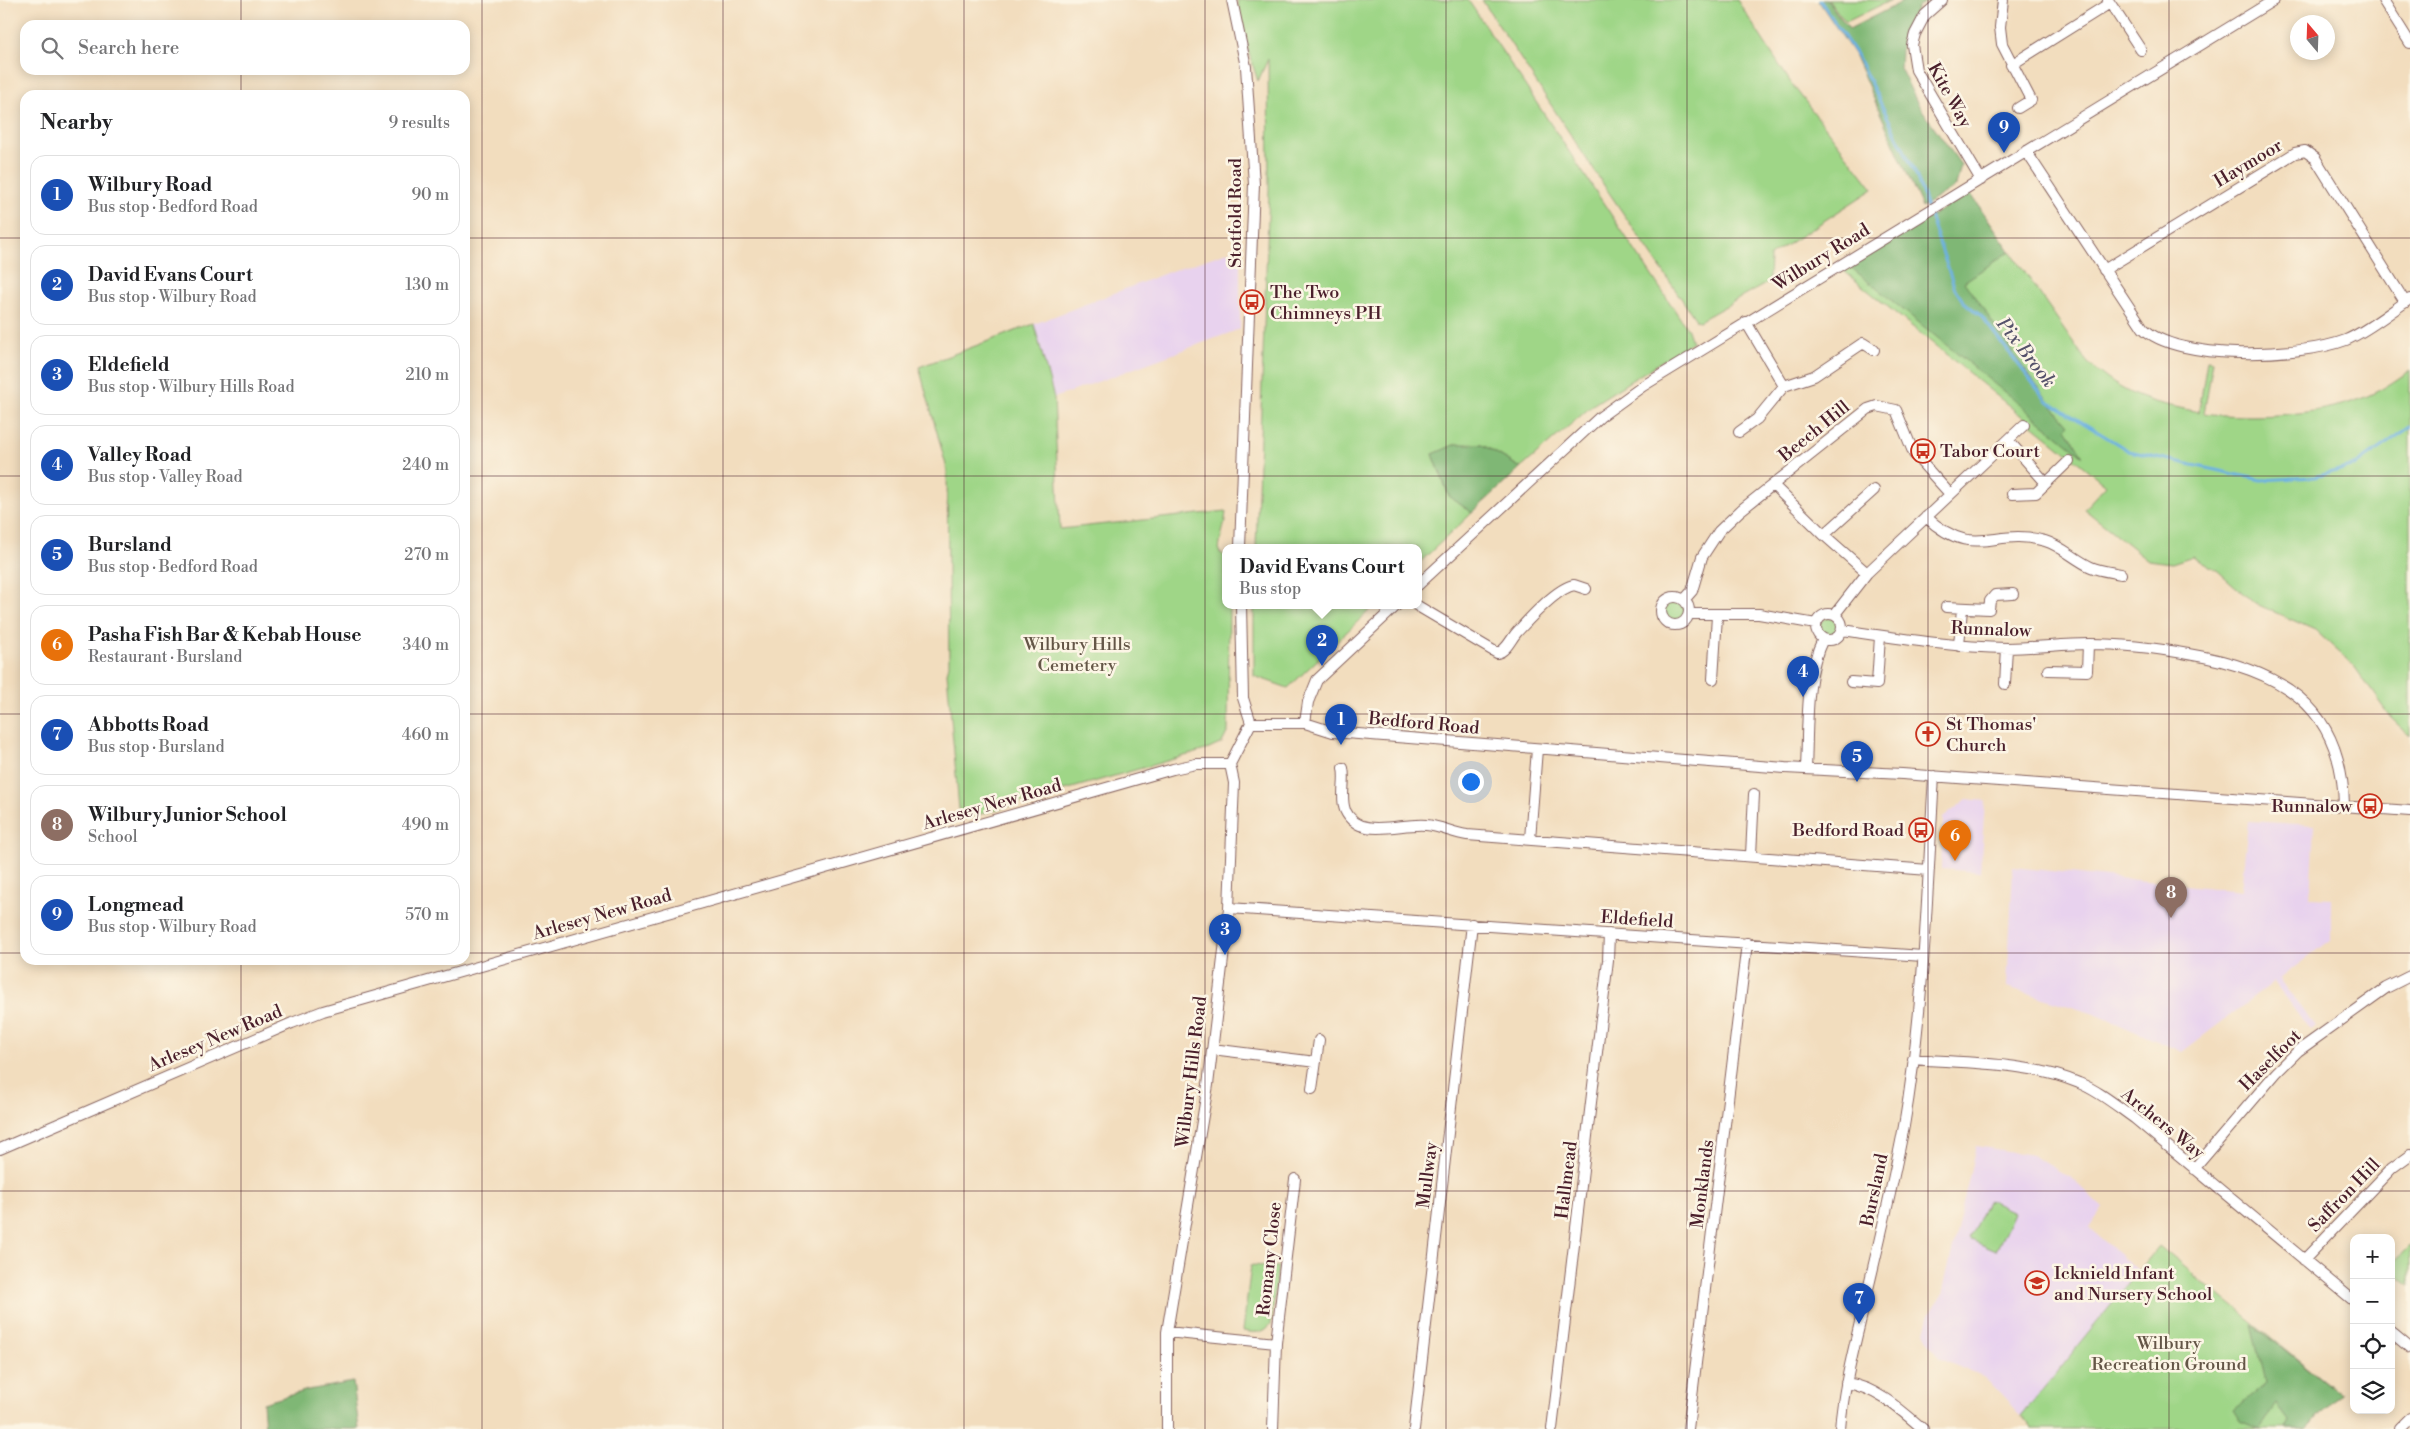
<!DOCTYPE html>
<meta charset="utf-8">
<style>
body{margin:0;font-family:"Libre Bodoni",serif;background:#f6f6f6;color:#202124}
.controls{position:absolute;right:15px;bottom:15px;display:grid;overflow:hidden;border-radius:10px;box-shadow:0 2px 12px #0003}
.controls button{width:45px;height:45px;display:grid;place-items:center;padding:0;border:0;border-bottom:1px solid #e0e0e0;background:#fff;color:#202124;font:25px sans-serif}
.compass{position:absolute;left:2290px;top:15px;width:45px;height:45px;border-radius:50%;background:#fff;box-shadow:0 2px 12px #0003;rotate:341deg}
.you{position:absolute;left:1470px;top:781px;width:18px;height:18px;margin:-12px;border:4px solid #fff;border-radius:50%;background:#1a73e8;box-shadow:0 0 0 8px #1a73e833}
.badge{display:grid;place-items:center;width:32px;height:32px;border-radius:50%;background:#c8321e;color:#fff;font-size:16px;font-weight:700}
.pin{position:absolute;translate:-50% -41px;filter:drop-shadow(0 1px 2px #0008)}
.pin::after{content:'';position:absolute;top:26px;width:18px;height:15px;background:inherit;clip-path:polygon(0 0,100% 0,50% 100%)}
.popup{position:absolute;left:1222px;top:544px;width:200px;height:65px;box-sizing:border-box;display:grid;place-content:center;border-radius:10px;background:#fff;filter:drop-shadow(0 1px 4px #0005);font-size:16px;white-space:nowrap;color:#757577}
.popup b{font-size:19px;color:#202124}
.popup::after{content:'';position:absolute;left:50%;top:100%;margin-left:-10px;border:10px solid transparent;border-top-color:#fff}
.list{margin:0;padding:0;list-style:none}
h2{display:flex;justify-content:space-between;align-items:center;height:65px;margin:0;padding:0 20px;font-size:21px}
h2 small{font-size:16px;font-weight:400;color:#757577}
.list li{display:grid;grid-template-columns:32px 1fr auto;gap:15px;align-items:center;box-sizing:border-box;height:80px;margin:0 10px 10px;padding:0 10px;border:1px solid #e0e0e0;border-radius:15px}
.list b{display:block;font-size:19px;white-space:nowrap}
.list p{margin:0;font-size:16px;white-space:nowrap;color:#757577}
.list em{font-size:16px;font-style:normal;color:#757577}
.icon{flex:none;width:28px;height:28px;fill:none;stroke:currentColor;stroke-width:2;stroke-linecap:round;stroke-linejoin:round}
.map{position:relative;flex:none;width:2410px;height:1429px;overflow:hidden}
.search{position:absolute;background:#fff;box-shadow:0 2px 12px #0003;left:20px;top:20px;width:450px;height:55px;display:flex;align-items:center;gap:12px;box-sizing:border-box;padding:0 18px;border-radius:15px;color:#757577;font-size:19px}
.panel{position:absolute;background:#fff;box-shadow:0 2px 12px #0003;left:20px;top:90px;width:450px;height:875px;border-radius:15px}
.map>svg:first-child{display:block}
</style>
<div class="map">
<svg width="2410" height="1429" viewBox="0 0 2410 1429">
<rect width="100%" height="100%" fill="#fcf5e5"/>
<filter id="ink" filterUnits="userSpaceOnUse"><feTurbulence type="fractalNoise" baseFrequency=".02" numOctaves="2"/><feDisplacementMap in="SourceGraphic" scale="10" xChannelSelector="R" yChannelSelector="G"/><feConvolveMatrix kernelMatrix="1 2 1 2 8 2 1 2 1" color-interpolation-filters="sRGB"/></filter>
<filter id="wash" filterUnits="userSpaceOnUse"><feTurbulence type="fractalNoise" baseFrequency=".0096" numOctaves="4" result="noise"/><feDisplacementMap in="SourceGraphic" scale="20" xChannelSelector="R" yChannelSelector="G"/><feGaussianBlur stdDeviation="1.12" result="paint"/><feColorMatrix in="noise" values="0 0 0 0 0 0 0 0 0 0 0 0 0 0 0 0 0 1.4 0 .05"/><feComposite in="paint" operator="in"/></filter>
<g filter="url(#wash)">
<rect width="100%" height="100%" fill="#f2ddbe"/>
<!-- built -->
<path fill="#e8d2ee" d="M1240,248V329L1054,398L1034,324L1174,270Z
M1967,799L1985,801L1980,872L1941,869L1943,818Z
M2248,821L2314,825L2310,897L2331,898V939L2279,979L2315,1027L2310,1031L2274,982L2182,1052L2095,1014L2007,987L2013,867L2241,891Z
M1976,1146L2032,1155L2071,1178L2103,1208L2089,1228L2139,1271L2021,1416L1985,1378L1938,1358L1925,1332L1929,1316L1942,1295Z"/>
<!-- green -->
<path fill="#9fd687" stroke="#747a59" d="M1237,0H1468L1688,330L1692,342L1594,404L1521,468L1481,444L1433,454L1449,496L1472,513L1418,564V547H1256L1269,190L1268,59L1258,81L1249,54Z
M1482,0H1737L1791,83L1873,189L1770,256L1769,282L1699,321L1696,320L1601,181Z
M1828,0H1891L1846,22Z
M1970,193L2087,362C2127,398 2146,401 2199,412L2207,360L2213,361L2204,413C2252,420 2331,415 2374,393C2387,387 2398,378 2410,371V736L2390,717L2354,666L2315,630L2254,603L2218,571L2193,556L2172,563L2148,560L2084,509L2106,485L1844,271L1848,265Z
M1034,324L1054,398L1060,529L1226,511C1225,527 1220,536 1219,552L1226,557V605H1229L1228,731L1222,743L1209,749L960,820L947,673L949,665L947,469L919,367Z
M1663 610a11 11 0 1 1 22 0a11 11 0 1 1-22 0Z
M1254,605H1375L1288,688L1254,676Z
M1820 627a9 9 0 1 1 18 0a9 9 0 1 1-18 0Z
M1988,1200L2014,1212L1996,1251L1969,1239Z
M2410,1245V1285L2391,1269V1265Z
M2159,1246L2340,1394L2307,1429H2032L2021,1416Z
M1251,1265L1278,1267L1271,1324C1263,1334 1255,1333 1243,1331Z"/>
<!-- forest -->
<path fill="#7fb774" stroke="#646b50" d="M1818,0H1827L1849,29L1906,0H1931L1918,6L1902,34L1900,68L1918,104L1961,165L1956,186L1922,207L1854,54Z
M1970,193L2010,251L1964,282C1999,329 2029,381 2069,425L2066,428L2083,456L1848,265Z
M1456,444H1481L1521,468L1472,513L1449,496L1433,454Z
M2252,1324L2340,1394L2307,1429H2285L2289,1421L2277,1405L2260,1429L2241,1421L2234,1410L2266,1383Z
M353,1382L359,1429H265L263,1403L308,1390Z"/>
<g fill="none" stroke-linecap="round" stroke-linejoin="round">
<!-- stream -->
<path stroke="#6cb1e2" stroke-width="3" d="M1820,0L1857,56L1915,172L1955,289L1963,301L1981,316L2046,400L2129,451L2261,480L2314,477L2354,466L2410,427"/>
</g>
</g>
<g filter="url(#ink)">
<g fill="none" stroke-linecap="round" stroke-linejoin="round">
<!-- minor casing -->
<g stroke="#85625e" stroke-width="12">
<path id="minor" d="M1232,0L1246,67L1254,184L1240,547
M1942,0L1925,15L1915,34L1912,45L1916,70L1981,180
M2003,0L2000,27L2002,44L2031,100L2018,108
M2108,0L2141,50
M2383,0L2410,43
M2011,65L2110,3
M2026,151L2143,328C2177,362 2302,357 2346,340C2368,331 2390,312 2410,299
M2104,270L2295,153L2305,151L2315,158L2405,302
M1746,322L1784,386
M1739,432L1757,419L1784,386L1814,376L1863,343L1874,350
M2008,440L2046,483
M1773,485L1824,535L1867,573
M2012,494L2036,493L2069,461
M1926,517C1975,562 1994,526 2045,541C2062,546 2075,560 2091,567C2100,571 2112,572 2121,574
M1824,535L1874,490
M1418,585L1600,417L1643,386L2274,0
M1661 611a14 14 0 1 1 28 0a14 14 0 1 1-28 0Z
M1684,600L1692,591L1702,557L1719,531L1741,510L1868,409L1877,406L1896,410L1914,454L1950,494
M1241,605L1243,698L1251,723
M1416,605L1497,653C1507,651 1511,638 1518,631C1530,618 1557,588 1574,585L1586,589
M1946,607L1989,609L1990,601L1995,595L2013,594
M1816 627a13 13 0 1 1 26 0a13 13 0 1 1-26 0Z
M1689,614H1759L1816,624
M1835,614L1867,573L2024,425
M1842,630C1897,638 1952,647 2007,648C2035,648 2063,644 2090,644C2124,644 2155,648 2188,654C2278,669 2342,704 2344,805
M1959,646L1962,608
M2048,670L2087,671L2088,644
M1713,679L1717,616
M1851,682L1877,684L1880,636
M2005,684L2007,648
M1251,723H1305L1333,732L1785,768L1902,774L2410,811
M1305,723L1308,702L1317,680L1397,605
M1343,768C1346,782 1340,796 1345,810C1359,841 1401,822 1426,825C1440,826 1453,833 1467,835L1929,870
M1806,769C1808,729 1805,674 1823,639
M1530,839L1537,749
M1751,855L1754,794
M1229,908L1923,956
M1212,1049L1316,1062
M1913,1059C1966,1063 2030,1062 2079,1083C2099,1091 2117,1106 2134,1118L2354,1301
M1312,1089L1319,1040
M0,1149L292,1023L323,1011L1173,769L1196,764H1230
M2194,1169L2276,1073L2298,1051L2386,988L2410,976
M2304,1260L2392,1168L2410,1155
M1167,1332L1276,1343
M2391,1332L2410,1348
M1846,1383C1876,1387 1901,1410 1923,1429
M1167,1429V1332L1208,1085L1229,908L1234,783L1230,764L1251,723
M1273,1429L1276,1343L1295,1179
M1414,1429L1472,924
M1552,1429L1608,960L1609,934
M1688,1429L1747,943
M1840,1429C1843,1390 1853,1352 1862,1314C1877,1252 1892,1189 1904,1126C1924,1011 1927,893 1934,776
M2399,1429L2410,1418"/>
</g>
<!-- minor -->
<use href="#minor" stroke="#fff" stroke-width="10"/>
</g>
</g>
<!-- grid -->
<path fill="none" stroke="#4a1f2b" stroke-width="1" stroke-opacity="0.55" d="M241,0V25M482,0V1429M723,0V1429M964,0V1429M1205,0V1429M1446,0V1429M1687,0V1429M1928,0V1429M2169,0V1429M241,70V95M0,238H25M465,238H2410M0,476H25M465,476H2410M0,714H25M465,714H2410M0,953H25M465,953H2410M241,960V1429M0,1191H2410"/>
<!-- icons -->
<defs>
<g id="bus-ring" transform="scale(1.25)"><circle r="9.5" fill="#fcf5e5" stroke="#c8321e" stroke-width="1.5"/><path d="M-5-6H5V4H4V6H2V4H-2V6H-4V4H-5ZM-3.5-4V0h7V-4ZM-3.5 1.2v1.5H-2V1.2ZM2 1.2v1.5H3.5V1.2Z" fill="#c8321e"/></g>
<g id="church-ring" transform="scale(1.25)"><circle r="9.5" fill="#fcf5e5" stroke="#c8321e" stroke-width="1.5"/><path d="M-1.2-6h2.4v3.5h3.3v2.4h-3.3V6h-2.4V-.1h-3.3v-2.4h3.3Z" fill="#c8321e"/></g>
<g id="school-ring" transform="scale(1.25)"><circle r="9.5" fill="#fcf5e5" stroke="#c8321e" stroke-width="1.5"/><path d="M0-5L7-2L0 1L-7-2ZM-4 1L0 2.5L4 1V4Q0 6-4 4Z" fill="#c8321e"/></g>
</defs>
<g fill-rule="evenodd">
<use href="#bus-ring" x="1252" y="302"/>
<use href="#bus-ring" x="1923" y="451"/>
<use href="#church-ring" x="1928" y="734"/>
<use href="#bus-ring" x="2370" y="806"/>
<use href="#bus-ring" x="1921" y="830"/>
<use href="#school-ring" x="2037" y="1283"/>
</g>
<g text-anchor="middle" stroke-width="5" stroke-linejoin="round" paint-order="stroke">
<!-- street labels -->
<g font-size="18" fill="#4a1f2b" stroke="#fcf5e5">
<text transform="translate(1950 95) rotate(61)" y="6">Kite Way</text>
<text transform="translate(2248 163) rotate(-31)" y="6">Haymoor</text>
<text transform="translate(1235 213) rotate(-90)" y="6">Stotfold Road</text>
<text transform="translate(1821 257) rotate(-32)" y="6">Wilbury Road</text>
<text transform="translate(1814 431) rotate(-39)" y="6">Beech Hill</text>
<text transform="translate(1991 629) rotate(2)" y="6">Runnalow</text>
<text transform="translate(1424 723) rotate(5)" y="6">Bedford Road</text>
<text transform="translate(992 804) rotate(-16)" y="6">Arlesey New Road</text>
<text transform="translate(602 914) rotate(-16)" y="6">Arlesey New Road</text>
<text transform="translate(1637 919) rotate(4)" y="6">Eldefield</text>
<text transform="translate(215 1038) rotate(-23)" y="6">Arlesey New Road</text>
<text transform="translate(2270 1060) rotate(-45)" y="6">Haselfoot</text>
<text transform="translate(1191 1072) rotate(-83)" y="6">Wilbury Hills Road</text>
<text transform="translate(2163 1123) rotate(39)" y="6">Archers Way</text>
<text transform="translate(1427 1175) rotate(-83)" y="6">Mullway</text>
<text transform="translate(1566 1180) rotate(-83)" y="6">Hallmead</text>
<text transform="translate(1702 1184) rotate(-83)" y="6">Monklands</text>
<text transform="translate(1874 1190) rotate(-78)" y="6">Bursland</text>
<text transform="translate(2344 1195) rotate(-46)" y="6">Saffron Hill</text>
<text transform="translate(1269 1259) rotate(-84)" y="6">Romany Close</text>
</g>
<!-- poi labels -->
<g font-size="18" fill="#4a1f2b" stroke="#fcf5e5" text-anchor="start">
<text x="1270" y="298">The Two<tspan x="1270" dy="21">Chimneys PH</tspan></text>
<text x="1940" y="457">Tabor Court</text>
<text x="1946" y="730">St Thomas'<tspan x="1946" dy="21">Church</tspan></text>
<text x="2352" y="812" text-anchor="end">Runnalow</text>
<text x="1904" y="836" text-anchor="end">Bedford Road</text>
<text x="2054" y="1279">Icknield Infant<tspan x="2054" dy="21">and Nursery School</tspan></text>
</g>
<!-- park labels -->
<g font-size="18" fill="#645647" stroke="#fcf5e5">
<text x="1077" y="650">Wilbury Hills<tspan x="1077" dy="21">Cemetery</tspan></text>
<text x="2169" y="1349">Wilbury<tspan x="2169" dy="21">Recreation Ground</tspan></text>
</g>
<!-- water labels -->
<g font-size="19" font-style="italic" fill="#56526b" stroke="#fcf5e5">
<text transform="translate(2027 352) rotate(52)" y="7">Pix Brook</text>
</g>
</g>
</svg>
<div class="controls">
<button>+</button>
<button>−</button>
<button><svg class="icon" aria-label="locate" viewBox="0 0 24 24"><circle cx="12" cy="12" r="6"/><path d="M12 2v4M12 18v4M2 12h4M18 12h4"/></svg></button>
<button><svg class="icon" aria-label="layers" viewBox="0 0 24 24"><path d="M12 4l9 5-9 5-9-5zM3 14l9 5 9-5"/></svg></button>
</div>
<svg class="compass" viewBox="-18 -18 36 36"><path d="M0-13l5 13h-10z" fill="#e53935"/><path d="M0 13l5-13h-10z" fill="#757577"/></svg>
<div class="you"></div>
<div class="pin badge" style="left:1341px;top:745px;background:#1a4fb4">1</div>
<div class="pin badge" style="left:1322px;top:666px;background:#1a4fb4">2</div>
<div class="popup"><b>David Evans Court</b>Bus stop</div>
<div class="pin badge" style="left:1225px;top:955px;background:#1a4fb4">3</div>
<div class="pin badge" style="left:1803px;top:697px;background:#1a4fb4">4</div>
<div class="pin badge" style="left:1857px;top:782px;background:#1a4fb4">5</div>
<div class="pin badge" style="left:1955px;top:861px;background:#e8710a">6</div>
<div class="pin badge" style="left:1859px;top:1324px;background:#1a4fb4">7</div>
<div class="pin badge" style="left:2171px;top:918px;background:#8d6e63">8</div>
<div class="pin badge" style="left:2004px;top:153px;background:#1a4fb4">9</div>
<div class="search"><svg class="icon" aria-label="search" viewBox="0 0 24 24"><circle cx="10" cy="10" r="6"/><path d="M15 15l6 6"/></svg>Search here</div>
<section class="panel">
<h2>Nearby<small>9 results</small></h2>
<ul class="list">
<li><span class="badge" style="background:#1a4fb4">1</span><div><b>Wilbury Road</b><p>Bus stop · Bedford Road</p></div><em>90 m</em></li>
<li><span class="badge" style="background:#1a4fb4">2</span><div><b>David Evans Court</b><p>Bus stop · Wilbury Road</p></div><em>130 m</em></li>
<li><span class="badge" style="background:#1a4fb4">3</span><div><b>Eldefield</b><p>Bus stop · Wilbury Hills Road</p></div><em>210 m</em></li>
<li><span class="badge" style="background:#1a4fb4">4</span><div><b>Valley Road</b><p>Bus stop · Valley Road</p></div><em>240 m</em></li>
<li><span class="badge" style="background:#1a4fb4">5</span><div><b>Bursland</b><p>Bus stop · Bedford Road</p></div><em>270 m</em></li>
<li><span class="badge" style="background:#e8710a">6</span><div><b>Pasha Fish Bar &amp; Kebab House</b><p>Restaurant · Bursland</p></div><em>340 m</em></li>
<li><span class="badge" style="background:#1a4fb4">7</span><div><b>Abbotts Road</b><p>Bus stop · Bursland</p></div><em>460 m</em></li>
<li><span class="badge" style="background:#8d6e63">8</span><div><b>Wilbury Junior School</b><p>School</p></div><em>490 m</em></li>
<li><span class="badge" style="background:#1a4fb4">9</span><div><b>Longmead</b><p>Bus stop · Wilbury Road</p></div><em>570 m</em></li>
</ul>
</section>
</div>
